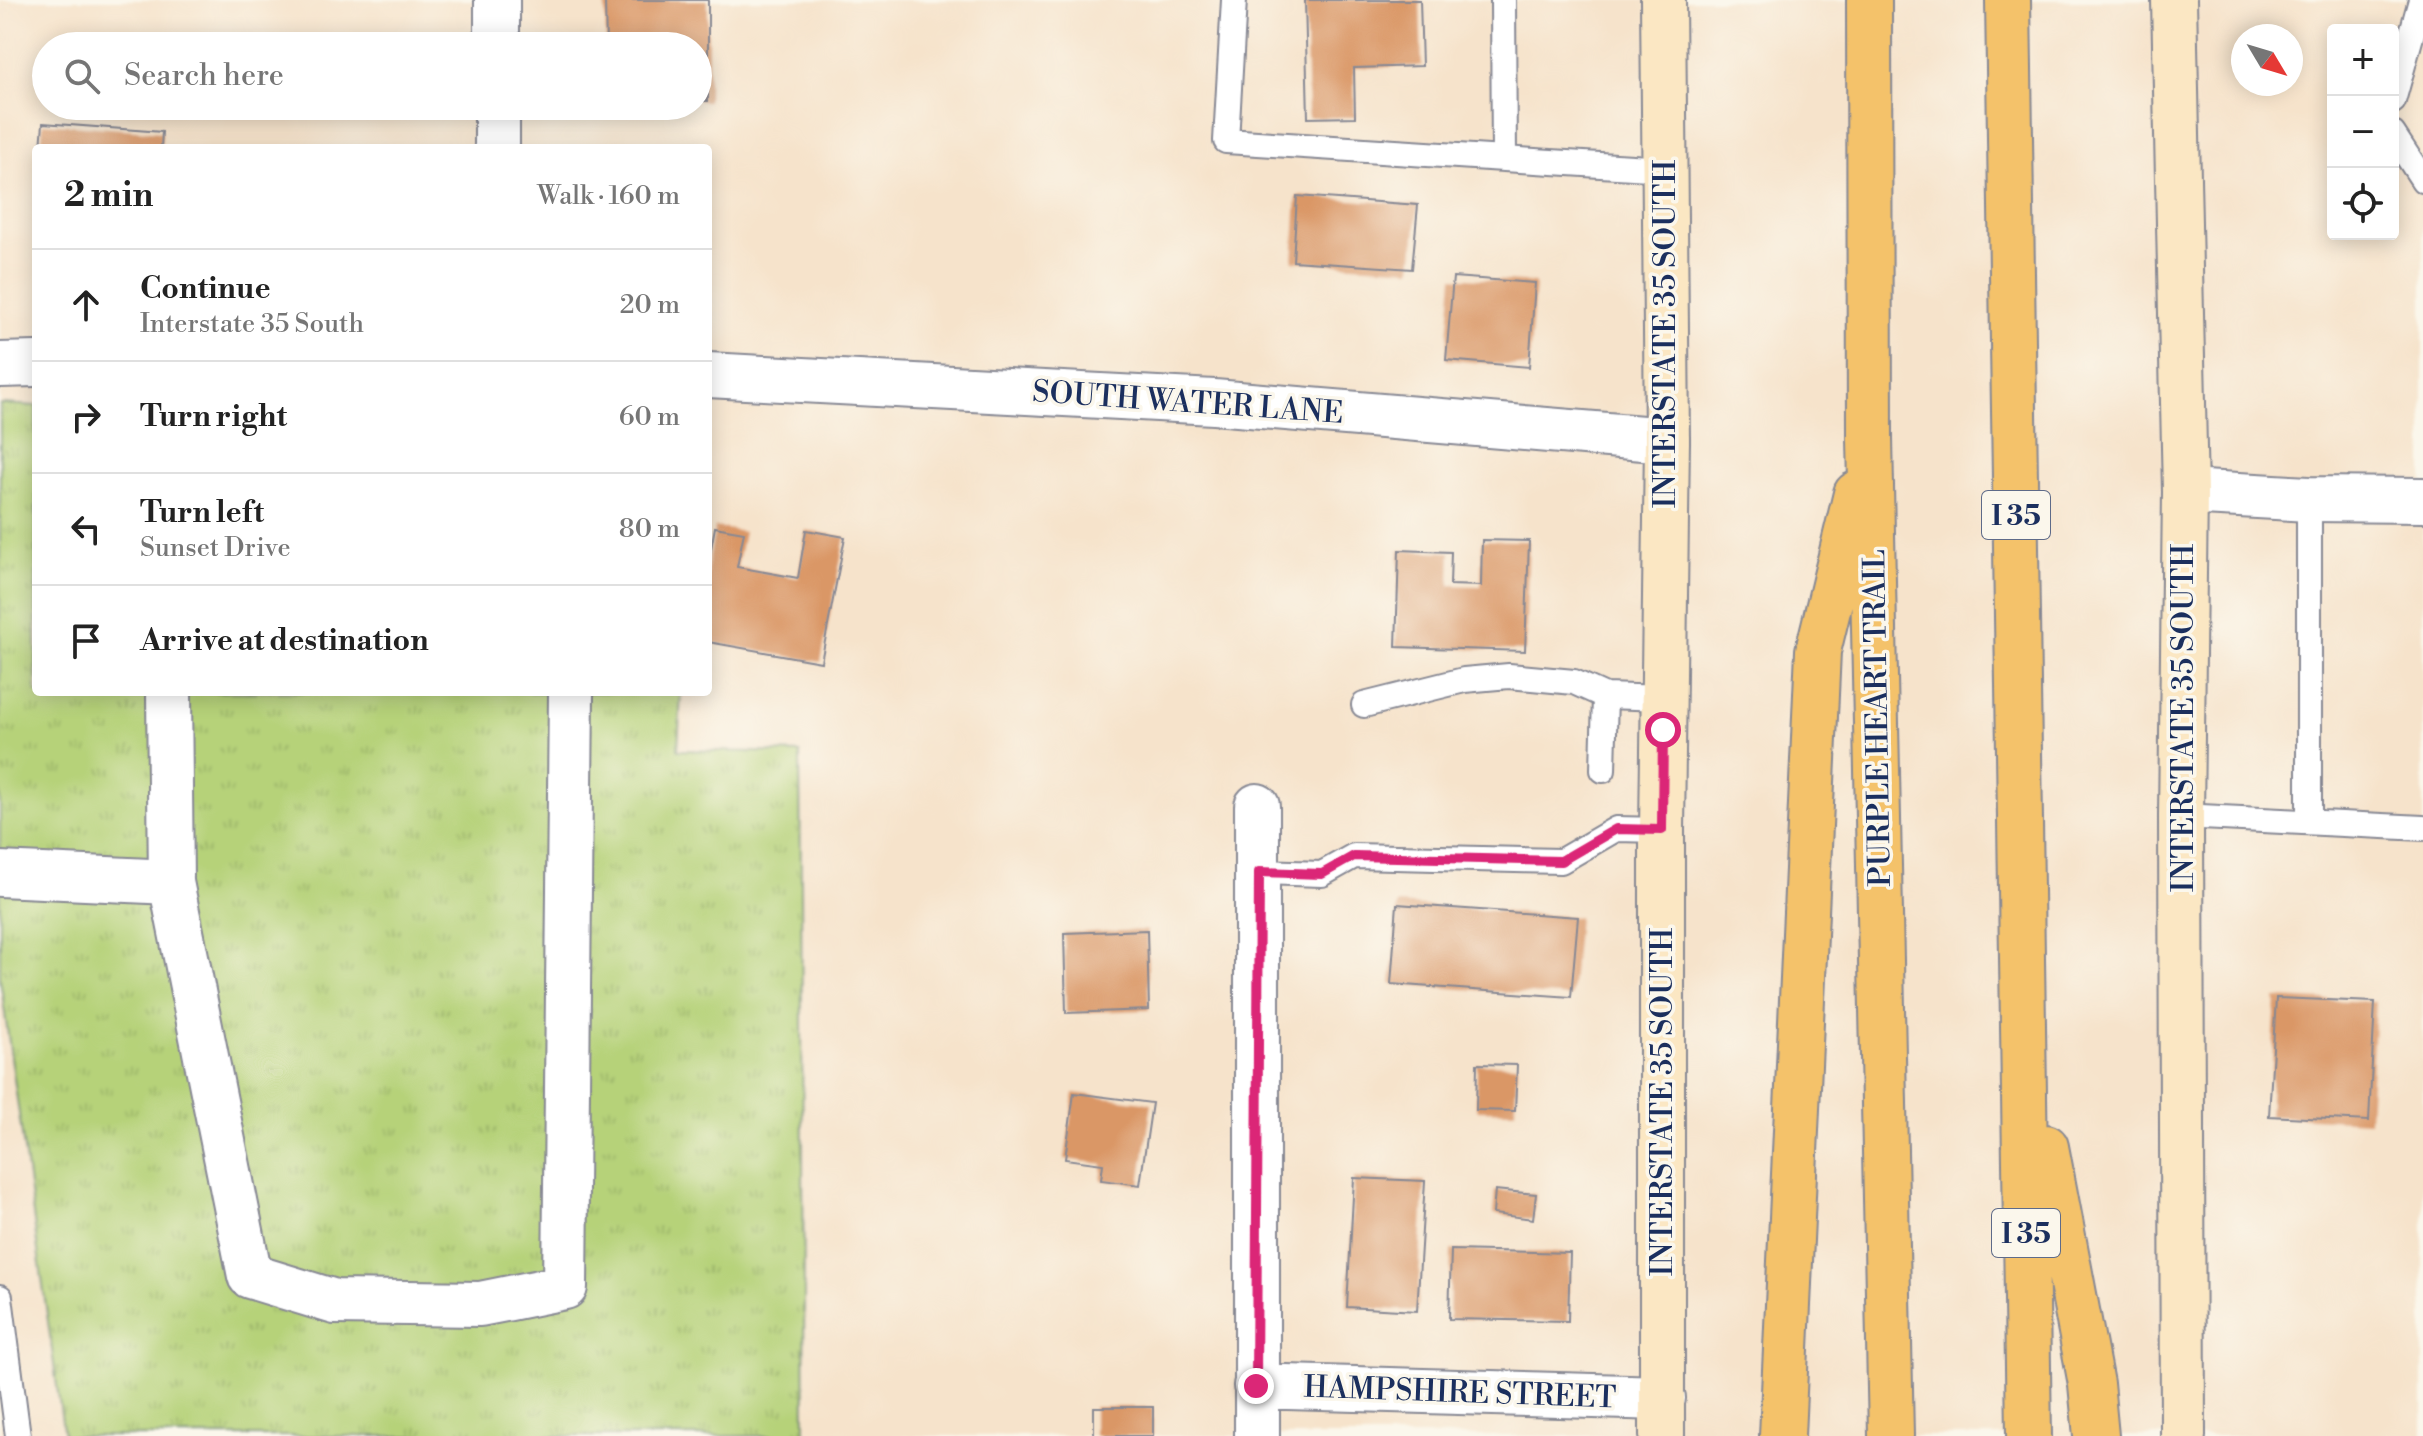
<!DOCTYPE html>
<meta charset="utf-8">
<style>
body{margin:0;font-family:"Libre Bodoni",serif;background:#f6f6f6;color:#222}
.controls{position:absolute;right:24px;top:24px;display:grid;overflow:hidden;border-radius:8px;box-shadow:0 4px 20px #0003}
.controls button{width:72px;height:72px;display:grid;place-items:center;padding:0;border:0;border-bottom:2px solid #e0e0e0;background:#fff;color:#222;font:40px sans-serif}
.compass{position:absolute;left:2231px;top:24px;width:72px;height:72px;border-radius:50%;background:#fff;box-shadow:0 4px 20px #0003;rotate:128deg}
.stop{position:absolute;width:24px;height:24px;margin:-18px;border:6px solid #db2777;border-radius:50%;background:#fff}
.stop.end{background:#db2777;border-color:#fff;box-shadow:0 2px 8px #0008}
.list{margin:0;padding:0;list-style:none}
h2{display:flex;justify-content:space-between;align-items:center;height:104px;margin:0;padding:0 32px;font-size:34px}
h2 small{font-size:26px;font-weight:400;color:#767676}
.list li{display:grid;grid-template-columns:52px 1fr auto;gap:24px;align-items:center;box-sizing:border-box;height:112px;padding:0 32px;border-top:2px solid #e0e0e0}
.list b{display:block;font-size:30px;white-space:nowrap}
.list p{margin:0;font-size:26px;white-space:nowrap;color:#767676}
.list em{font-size:26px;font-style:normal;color:#767676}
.icon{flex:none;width:44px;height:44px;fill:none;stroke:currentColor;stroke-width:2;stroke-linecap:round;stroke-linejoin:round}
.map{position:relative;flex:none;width:2423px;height:1436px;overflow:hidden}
.search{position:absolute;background:#fff;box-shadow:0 4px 20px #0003;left:32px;top:32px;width:680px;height:88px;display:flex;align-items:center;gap:20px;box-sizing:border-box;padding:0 28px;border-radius:44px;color:#767676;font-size:30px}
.panel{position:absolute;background:#fff;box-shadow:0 4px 20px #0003;left:32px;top:144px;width:680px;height:552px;border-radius:8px}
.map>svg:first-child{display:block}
</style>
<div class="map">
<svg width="2423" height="1436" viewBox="0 0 2423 1436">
<defs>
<pattern id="grass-tufts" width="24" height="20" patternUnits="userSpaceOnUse" patternTransform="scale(2)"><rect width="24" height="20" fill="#b6d279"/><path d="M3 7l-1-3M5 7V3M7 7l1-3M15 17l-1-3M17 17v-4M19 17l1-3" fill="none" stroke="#9cb56b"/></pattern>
</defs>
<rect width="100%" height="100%" fill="#fbf7ec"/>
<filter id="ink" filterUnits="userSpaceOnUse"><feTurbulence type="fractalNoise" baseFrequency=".0125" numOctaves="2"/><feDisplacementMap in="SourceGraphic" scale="16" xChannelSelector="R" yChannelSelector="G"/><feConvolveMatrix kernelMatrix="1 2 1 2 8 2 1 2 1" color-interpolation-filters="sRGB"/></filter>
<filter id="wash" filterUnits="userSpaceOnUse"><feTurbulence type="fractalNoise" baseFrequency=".006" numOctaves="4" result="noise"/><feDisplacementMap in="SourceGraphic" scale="32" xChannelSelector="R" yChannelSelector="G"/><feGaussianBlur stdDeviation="1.8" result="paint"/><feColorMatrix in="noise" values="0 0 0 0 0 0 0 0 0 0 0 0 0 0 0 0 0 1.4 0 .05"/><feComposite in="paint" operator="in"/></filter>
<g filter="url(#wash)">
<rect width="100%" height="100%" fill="#f6e3cb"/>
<!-- grass -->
<path fill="url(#grass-tufts)" stroke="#68806c" stroke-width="2" d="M0,404L36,406V692H681L678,750L800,753L805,1436H64L0,978Z"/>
<g id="blocks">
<!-- building -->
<path fill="#da9766" d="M605,0H708V101H698V46H606Z
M1305,0H1420L1422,66L1354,68L1355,117L1308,118Z
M43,123L162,132L161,148H41Z
M1297,196L1418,205L1412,269L1293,261Z
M1453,277L1535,283L1529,367L1446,360Z
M715,527L744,532L737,567L798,578L806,530L845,537L821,662L708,642V565Z
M1482,540L1529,541L1525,651L1396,647L1399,550L1451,552L1450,585L1481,586Z
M1397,904L1578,917L1571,997L1391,984Z
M1147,930L1149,1010L1066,1013L1064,933Z
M2276,998L2375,1002L2369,1121L2269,1116Z
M1477,1064L1517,1065L1515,1111L1476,1110Z
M1074,1093L1152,1103L1140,1185L1101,1180L1103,1164L1065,1159Z
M1354,1178L1425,1181L1417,1311L1347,1307Z
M1495,1190L1536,1194L1533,1219L1493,1214Z
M1451,1250L1570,1253L1568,1321L1449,1319Z
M1094,1407H1153V1436H1094Z"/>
</g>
</g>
<g filter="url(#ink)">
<use href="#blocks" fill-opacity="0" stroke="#888994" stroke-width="2"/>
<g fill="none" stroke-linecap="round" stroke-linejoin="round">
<!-- service casing -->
<g stroke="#888994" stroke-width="28">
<path id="service" d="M1234,0L1226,141L1504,159
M1503,0L1504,159L1665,169
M2393,101L2421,0
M2393,134L2423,180
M2309,499V822
M1364,705L1464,680L1509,676L1574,682L1605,696L1664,698
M1603,770L1605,696
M2181,816L2423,828
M1259,872L1322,874L1354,856L1561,861L1616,829L1662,830
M0,1297L18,1436"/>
</g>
<!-- minor casing -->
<g stroke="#888994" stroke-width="48">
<path id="minor" d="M497,0V46
M497,106V148
M0,365L36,364
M708,375L1214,402L1667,440
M2185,492L2309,499L2423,500
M169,692L171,882L250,1276L335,1302L480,1304L565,1287L571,692
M0,874L171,882
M1256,1386L1663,1398
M1257,1436V806"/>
</g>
<!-- secondary casing -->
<g stroke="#888994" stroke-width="48">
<path id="secondary" d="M2174,0L2185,492L2181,816L2183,1436
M1662,1436V830L1667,440L1663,0"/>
</g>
<!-- motorway casing -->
<g stroke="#888994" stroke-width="48">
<path id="motorway" d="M1869,0L1870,438L1891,1436
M2008,0L2029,1436
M2046,1147L2091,1384L2096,1436
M1782,1436L1818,651L1856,494"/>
</g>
<!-- service -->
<use href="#service" stroke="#fff" stroke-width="24"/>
<!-- minor -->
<use href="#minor" stroke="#fff" stroke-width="44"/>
<!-- secondary -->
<use href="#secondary" stroke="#fbe7c3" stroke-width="44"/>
<!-- motorway -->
<use href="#motorway" stroke="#f4c26a" stroke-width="44"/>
</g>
</g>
<g fill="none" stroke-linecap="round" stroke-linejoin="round" filter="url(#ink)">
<!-- route -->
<path stroke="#db2777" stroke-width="10" d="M1256,1386L1259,872L1322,874L1354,856L1561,861L1616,829L1662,830L1663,730"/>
</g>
<g text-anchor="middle" stroke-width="7" stroke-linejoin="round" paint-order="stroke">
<!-- shield labels -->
<g fill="#fbf7ec" stroke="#5e6b89" stroke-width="2">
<rect x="1982" y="491" width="68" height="48" rx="6"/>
<rect x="1992" y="1209" width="68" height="48" rx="6"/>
</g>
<g font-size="28" font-weight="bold" fill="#1b2f5e">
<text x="2016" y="525">I 35</text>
<text x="2026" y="1243">I 35</text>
</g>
<!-- street labels -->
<g font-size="30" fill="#1b2f5e" stroke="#fbf7ec">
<text transform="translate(1665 334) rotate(-90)" y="10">INTERSTATE 35 SOUTH</text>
<text transform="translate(1188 402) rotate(4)" y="10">SOUTH WATER LANE</text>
<text transform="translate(1877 718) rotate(-91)" y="10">PURPLE HEART TRAIL</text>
<text transform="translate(2183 718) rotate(-90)" y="10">INTERSTATE 35 SOUTH</text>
<text transform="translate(1662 1102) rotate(-90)" y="10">INTERSTATE 35 SOUTH</text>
<text transform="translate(1460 1392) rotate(2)" y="10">HAMPSHIRE STREET</text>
</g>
</g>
</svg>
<div class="controls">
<button>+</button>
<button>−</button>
<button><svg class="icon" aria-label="locate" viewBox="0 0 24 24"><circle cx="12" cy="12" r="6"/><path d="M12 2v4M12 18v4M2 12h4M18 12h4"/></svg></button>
</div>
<svg class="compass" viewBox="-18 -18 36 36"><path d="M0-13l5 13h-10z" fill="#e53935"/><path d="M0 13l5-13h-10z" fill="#767676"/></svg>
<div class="stop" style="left:1663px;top:730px"></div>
<div class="stop end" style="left:1256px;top:1386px"></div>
<div class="search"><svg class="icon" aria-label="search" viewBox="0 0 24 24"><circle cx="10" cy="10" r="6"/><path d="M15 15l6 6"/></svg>Search here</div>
<section class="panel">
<h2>2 min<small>Walk · 160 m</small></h2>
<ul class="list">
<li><svg class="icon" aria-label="ahead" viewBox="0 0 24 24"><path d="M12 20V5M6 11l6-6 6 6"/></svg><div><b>Continue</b><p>Interstate 35 South</p></div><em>20 m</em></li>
<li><svg class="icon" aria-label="right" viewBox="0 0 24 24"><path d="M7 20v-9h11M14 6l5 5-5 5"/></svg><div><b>Turn right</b></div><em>60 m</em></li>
<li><svg class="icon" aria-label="left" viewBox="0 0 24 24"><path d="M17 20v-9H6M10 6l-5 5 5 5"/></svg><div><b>Turn left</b><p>Sunset Drive</p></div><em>80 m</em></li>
<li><svg class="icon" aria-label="arrive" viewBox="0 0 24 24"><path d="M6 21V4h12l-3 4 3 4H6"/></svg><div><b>Arrive at destination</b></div></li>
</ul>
</section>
</div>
